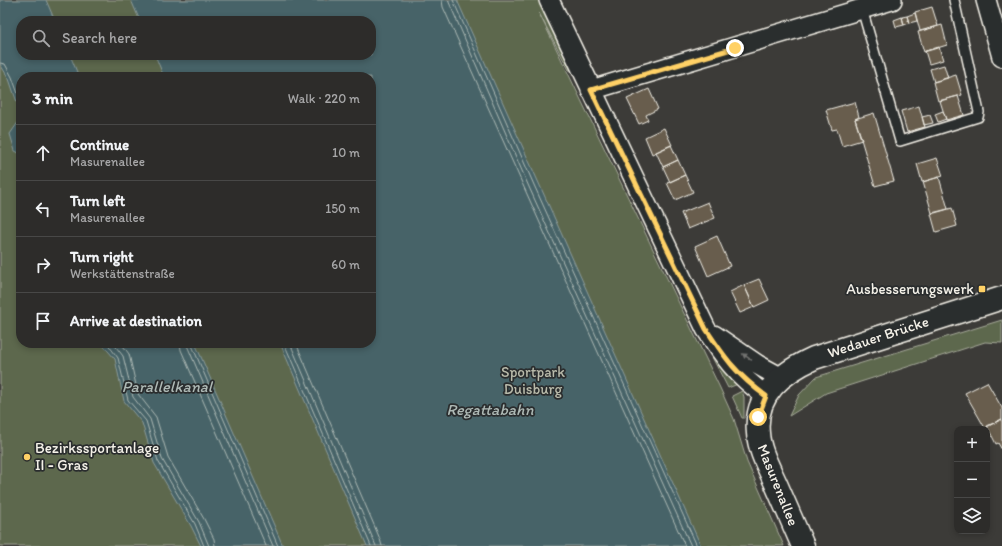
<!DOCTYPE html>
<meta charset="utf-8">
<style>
body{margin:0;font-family:Itim,sans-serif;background:#393836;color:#f1f3f6}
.controls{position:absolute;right:12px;bottom:12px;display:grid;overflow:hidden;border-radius:8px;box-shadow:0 2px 6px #0003}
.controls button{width:36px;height:36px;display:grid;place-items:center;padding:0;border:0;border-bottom:1px solid #484847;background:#2d2c2a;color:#f1f3f6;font:20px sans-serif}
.stop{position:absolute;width:12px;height:12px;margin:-9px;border:3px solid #ffd166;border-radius:50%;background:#fff}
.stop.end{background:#ffd166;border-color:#fff;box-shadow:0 1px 4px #0008}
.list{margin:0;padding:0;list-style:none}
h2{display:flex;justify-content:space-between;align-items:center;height:52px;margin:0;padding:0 16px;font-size:17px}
h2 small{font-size:13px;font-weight:400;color:#a7a7a8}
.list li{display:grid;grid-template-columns:26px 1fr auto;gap:12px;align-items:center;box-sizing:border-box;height:56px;padding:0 16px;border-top:1px solid #484847}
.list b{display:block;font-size:15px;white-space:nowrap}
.list p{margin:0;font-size:13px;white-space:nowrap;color:#a7a7a8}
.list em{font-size:13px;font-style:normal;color:#a7a7a8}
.icon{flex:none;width:22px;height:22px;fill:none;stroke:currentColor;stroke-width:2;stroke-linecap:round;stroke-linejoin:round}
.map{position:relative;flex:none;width:1002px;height:546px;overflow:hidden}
.search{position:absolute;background:#2d2c2a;box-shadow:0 2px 6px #0003;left:16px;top:16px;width:360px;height:44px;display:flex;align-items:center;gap:10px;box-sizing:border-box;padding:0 14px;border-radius:16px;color:#a7a7a8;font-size:15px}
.panel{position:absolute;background:#2d2c2a;box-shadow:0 2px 6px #0003;left:16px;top:72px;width:360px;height:276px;border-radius:16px}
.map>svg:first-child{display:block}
</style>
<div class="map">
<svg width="1002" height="546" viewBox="0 0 1002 546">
<rect width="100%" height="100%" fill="#3c3b38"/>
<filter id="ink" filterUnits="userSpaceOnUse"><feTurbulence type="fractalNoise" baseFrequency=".025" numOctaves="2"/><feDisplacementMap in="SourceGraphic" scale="8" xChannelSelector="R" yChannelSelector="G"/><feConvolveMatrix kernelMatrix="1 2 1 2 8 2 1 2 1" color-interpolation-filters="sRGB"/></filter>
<g filter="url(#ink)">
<!-- green -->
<path fill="#5d674e" stroke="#a8ac9b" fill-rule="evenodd" d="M0,0H539L572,68L571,70H569L539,13L720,388L734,419L747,462L784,546H0ZM21,21H371V55H21ZM21,77H371V343H21Z
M1002,320V343L985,342L826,393L789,416L799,395L816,377Z
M711,355H713L738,384L728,388Z
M742,391L744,397V418H742L732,396Z"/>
<!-- water -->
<path fill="#466468" stroke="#8c9c9b" d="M0,0H46L55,21H21V55H70L79,77H21V114L9,79L0,64Z
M131,0H457L701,546H367L280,343H371V77H164L155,55H371V21H140Z
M21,118V154L15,151L10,134Z
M101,343H195L283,546H201L191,526L154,463L142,423L124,401L115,359Z"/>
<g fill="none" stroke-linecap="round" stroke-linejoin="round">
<!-- shore -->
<path stroke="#aeb9b5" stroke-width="1" d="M442,0L443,7L685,546
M448,0L529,187L691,546
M453,0L534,185L697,546
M0,63L5,64L12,77L21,102
M107,343L118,358L128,400L146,421L158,461L195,524L204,546
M113,343L123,356L133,397L150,419L162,459L199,522L209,546
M121,343L129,354L138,394L156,417L168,457L204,519L214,539L215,546
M180,343L181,350L266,546
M186,343L273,546
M191,343L278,546
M284,343L371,546
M290,343L376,546
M296,343L380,539L382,546"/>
</g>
<!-- building -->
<path fill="#675d4e" stroke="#f4f1e8" d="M932,7L938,26L920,31L915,12Z
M915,13L917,21L909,23L907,16Z
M907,16L909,23L904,25L902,17Z
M902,17L904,25L896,27L894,20Z
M942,25L947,45L924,52L918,32Z
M939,47L943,60L929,64L925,51Z
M944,65L948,78L934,82L930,69Z
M956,75L962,95L938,101L933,82Z
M649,89L658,109L646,115L648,120L639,124L627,99Z
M958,96L964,115L946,120L940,101Z
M855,102L859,117L855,119L862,140L842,146L837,129L832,130L826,110Z
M919,106L925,127L907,132L901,111Z
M943,111L946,119L938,122L935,114Z
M874,113L894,181L875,186L855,119Z
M930,115L933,123L924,125L922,117Z
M664,128L672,145L652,154L645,137Z
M671,145L678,160L663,167L656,152Z
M937,158L943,176L922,182L917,164Z
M678,160L685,175L670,182L663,167Z
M685,175L693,192L675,200L667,183Z
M939,177L948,209L932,213L923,182Z
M708,202L715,218L688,229L681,213Z
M952,208L957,226L936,232L931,214Z
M717,236L730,266L708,276L695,246Z
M759,279L769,300L754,307L744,285Z
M744,285L754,307L740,313L730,292Z
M987,382L1002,408V419L985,428L965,393Z
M1002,419V450L998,443L996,444L987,426Z"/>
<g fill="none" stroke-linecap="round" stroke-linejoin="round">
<!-- service casing -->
<g stroke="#f4f1e8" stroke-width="12">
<path id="service" d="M862,9L900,141L978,117L979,112L954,0"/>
</g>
<!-- minor casing -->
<g stroke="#f4f1e8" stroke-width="22">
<path id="minor" d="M549,0L706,329C725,358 737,375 766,396
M986,0L1002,57
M591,90L892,0
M714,335L758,365L780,377"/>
</g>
<!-- secondary casing -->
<g stroke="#f4f1e8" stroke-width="25">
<path id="secondary" d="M803,546C794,525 785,505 776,484C769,468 759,451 758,433C754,394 783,372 814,358L1002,298"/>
</g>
<!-- service -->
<use href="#service" stroke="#2a2d2e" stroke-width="9"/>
<!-- minor -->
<use href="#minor" stroke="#2a2d2e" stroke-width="19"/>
<!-- secondary -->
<use href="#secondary" stroke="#2a2d2e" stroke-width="22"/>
</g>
<!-- one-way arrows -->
<defs><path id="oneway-solid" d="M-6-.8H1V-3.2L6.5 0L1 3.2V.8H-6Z"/></defs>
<use fill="#71726f" href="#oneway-solid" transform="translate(747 357) rotate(-146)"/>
</g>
<g fill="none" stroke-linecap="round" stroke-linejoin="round" filter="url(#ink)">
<!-- route -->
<path stroke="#ffd166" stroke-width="5" d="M735,48L591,90L706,329C725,358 737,375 766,396L758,417"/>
</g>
<!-- markers -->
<g fill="#ffd166" stroke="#2a2d2e" stroke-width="1.5">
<rect x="978" y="285" width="8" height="8" rx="2"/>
<circle cx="27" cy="457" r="4"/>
</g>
<g text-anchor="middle" stroke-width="3.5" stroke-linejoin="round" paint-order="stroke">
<!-- poi labels -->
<g font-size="15" fill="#f4f1e8" stroke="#2a2d2e" text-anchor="end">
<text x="974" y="294">Ausbesserungswerk</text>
<text x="35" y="453" text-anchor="start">Bezirkssportanlage<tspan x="35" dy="17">II - Gras</tspan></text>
</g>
<!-- street labels -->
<g font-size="15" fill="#f4f1e8" stroke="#2a2d2e">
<text transform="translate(878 337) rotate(-18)" y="5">Wedauer Brücke</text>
<text transform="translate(778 485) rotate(68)" y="5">Masurenallee</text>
</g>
<!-- park labels -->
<g font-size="15" fill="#b8baaa" stroke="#2a2d2e">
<text x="533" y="377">Sportpark<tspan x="533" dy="17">Duisburg</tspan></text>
</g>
<!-- water labels -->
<g font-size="16" font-style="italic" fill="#aeb9b5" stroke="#2a2d2e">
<text x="167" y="392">Parallelkanal</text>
<text x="490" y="415">Regattabahn</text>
</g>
</g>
</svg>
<div class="controls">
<button>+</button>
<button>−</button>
<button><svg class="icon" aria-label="layers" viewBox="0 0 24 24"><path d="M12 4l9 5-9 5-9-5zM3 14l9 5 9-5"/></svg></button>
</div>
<div class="stop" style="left:758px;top:417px"></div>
<div class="stop end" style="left:735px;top:48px"></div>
<div class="search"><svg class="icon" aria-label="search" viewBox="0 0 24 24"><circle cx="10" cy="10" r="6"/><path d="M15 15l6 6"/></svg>Search here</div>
<section class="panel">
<h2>3 min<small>Walk · 220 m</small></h2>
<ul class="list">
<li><svg class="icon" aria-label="ahead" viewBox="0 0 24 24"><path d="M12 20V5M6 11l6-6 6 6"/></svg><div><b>Continue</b><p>Masurenallee</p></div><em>10 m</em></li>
<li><svg class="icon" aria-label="left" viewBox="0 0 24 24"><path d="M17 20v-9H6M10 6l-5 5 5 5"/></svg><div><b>Turn left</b><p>Masurenallee</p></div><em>150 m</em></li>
<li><svg class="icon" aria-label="right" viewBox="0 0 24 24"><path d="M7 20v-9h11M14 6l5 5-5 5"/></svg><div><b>Turn right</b><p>Werkstättenstraße</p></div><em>60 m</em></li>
<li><svg class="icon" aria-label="arrive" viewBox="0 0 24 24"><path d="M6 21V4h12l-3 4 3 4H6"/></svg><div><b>Arrive at destination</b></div></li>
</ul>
</section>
</div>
